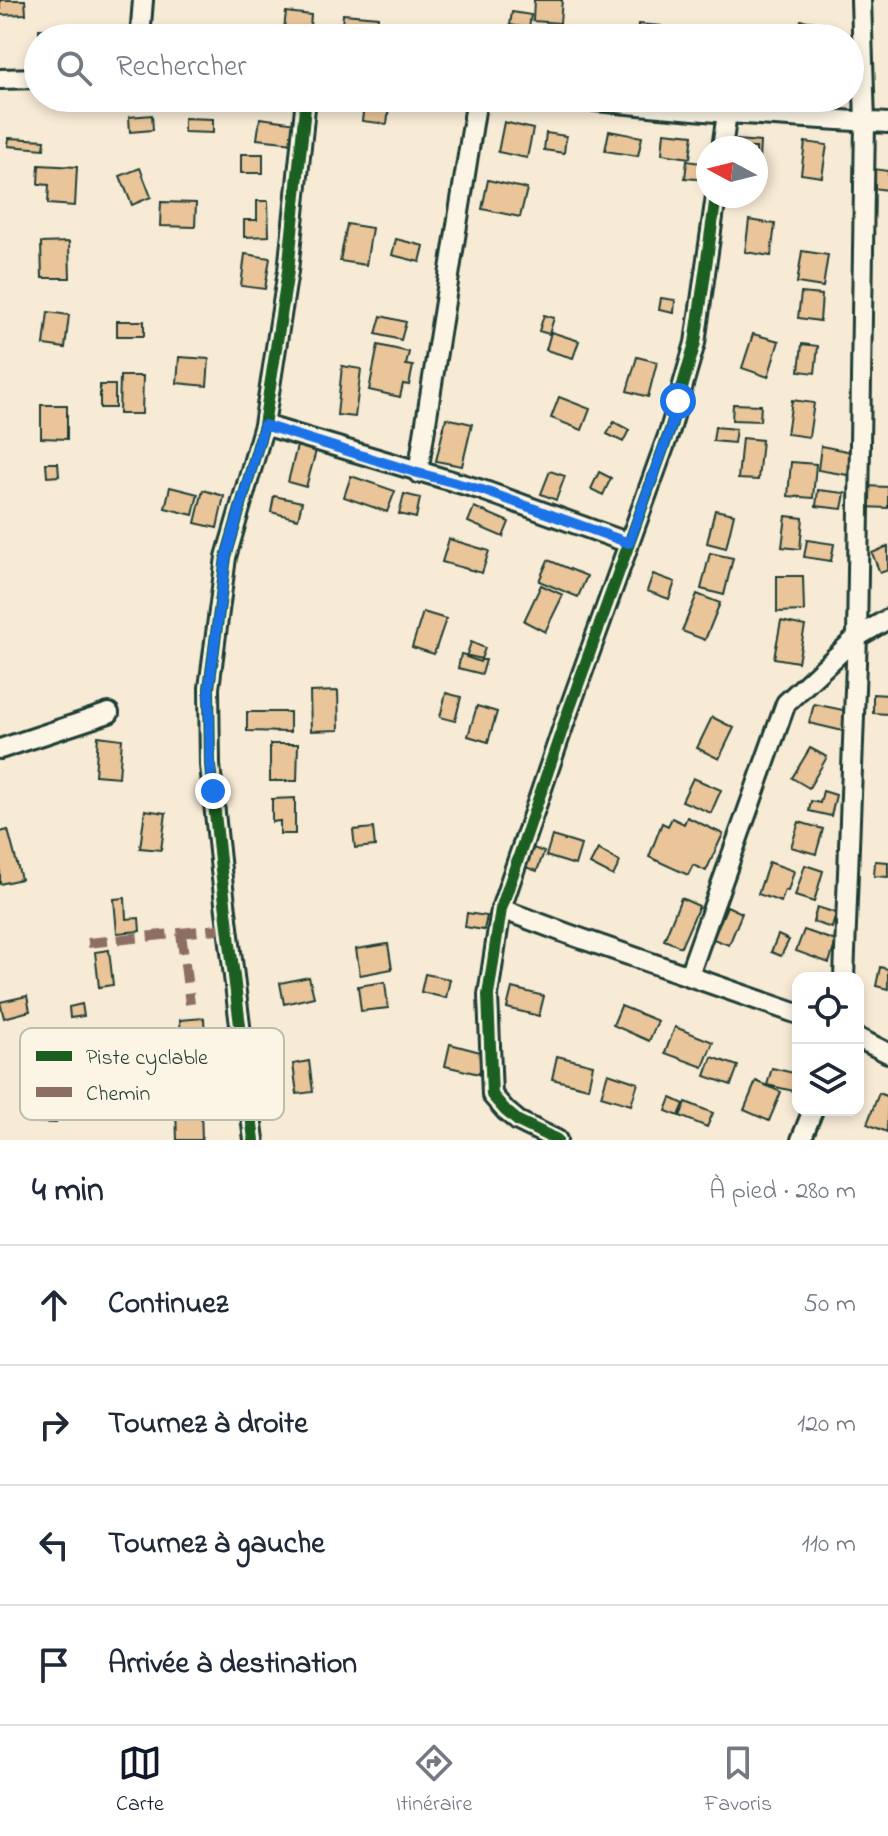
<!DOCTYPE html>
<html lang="fr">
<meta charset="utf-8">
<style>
body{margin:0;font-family:"Indie Flower",sans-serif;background:#f2f2f3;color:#1f2937}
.controls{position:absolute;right:24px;bottom:24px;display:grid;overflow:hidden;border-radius:16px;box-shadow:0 4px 12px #0003}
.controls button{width:72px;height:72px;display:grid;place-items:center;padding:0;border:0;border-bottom:2px solid #e0e1e3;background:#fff;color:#1f2937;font:40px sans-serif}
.compass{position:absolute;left:696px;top:136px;width:72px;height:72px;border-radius:50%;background:#fff;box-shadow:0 4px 12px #0003;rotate:277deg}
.stop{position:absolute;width:24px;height:24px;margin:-18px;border:6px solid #1a73e8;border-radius:50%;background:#fff}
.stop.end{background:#1a73e8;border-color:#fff;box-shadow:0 2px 8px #0008}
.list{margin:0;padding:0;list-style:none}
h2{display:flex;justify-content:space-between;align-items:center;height:104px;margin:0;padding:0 32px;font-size:34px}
h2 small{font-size:26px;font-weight:400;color:#747a83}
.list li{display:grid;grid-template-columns:52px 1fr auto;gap:24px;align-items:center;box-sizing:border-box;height:120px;padding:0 32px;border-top:2px solid #e0e1e3}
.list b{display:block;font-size:30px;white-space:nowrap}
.list em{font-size:26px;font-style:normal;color:#747a83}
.icon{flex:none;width:44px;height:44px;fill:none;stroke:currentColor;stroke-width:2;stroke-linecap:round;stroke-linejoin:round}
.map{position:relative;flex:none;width:888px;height:1140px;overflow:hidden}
.search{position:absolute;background:#fff;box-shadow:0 4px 12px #0003;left:24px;right:24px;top:24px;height:88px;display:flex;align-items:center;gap:20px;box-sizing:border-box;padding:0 28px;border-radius:44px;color:#747a83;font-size:30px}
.sheet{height:584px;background:#fff}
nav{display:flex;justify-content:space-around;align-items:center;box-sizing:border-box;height:112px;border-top:2px solid #e0e1e3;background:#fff;font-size:22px;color:#747a83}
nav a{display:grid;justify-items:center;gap:4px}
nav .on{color:#111827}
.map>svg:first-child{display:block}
</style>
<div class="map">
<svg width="888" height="1140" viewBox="0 0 888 1140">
<rect width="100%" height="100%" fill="#f8ebd6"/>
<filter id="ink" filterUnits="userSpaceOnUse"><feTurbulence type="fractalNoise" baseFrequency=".0125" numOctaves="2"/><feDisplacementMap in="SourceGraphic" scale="16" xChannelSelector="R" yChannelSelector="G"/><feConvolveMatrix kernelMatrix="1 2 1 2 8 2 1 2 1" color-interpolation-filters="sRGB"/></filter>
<g filter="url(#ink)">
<!-- building -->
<path fill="#e9c599" stroke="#1f3d34" stroke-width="2" d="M0,0H25L26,14L0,15Z
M534,0H562L560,23L533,21Z
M286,12L311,15L309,38H283Z
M512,12L531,15L529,28L510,25Z
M343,14L378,17L376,38H341Z
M801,20L823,23L821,38H798Z
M638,24L661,26V38L637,36Z
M39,29L65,30L64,38H39Z
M364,105L389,108L387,124L362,121Z
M152,115L153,130L130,132L129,117Z
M184,118L213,119V133L184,132Z
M260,118L297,123L294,143L257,139Z
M504,122L533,129L527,158L498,152Z
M609,131L642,137L638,156L605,151Z
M664,132L693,135L690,158L662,154Z
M546,133L566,136L564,153L544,150Z
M9,138L45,140L44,149L8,146Z
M737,140L760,142L759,159L756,158V148H737Z
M805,142L827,145L822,177L801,174Z
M241,154H263V173H241Z
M687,161L708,164V180L685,178Z
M39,165L77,167L75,206L48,204L49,185L38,184Z
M140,168L151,197L132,205L120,176Z
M874,169L888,171V190L872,188Z
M488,180L527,189L520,217L482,209Z
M257,201H268L269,236L244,237V220H257Z
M161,202L196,203L195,227L160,226Z
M749,220L775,224L771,256L745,252Z
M347,224L372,228L366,265L340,261Z
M396,239L424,246L420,262L392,255Z
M69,242L70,278H42L41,243Z
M802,251L828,255L823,287L797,283Z
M245,254L270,258L265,289L241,286Z
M801,293L822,295L820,321L798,318Z
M661,298L675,300L674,313L659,310Z
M48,312L69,315L65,348L44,345Z
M544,315L554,318L549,334L539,331Z
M381,316L406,322L401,340L376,334Z
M117,321H144V336H117Z
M551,332L579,341L573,358L546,350Z
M753,334L779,341L768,377L742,368Z
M802,344L818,346L815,373L799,371Z
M378,345L409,352L406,365L413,366L409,385L403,384L400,397L369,390Z
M179,357L209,359L207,386L177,383Z
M637,357L657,362L648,397L627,391Z
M342,366L361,369L355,417L337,415Z
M120,376H143L142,414H119Z
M100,385H115V408H100Z
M559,397L590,409L582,430L551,418Z
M792,400L814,403L809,437L787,434Z
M733,404L761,405L760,421L732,420Z
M41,405H67V439L41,438Z
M446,418L472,424L462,466L436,461Z
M614,422L629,430L623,442L607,434Z
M715,427L736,429L734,443L713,441Z
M742,438L762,440L758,480L738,479Z
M297,446L316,451L306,487L288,482Z
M821,446L852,452L848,475L818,470Z
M791,462L816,464L813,498L788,496Z
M46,463H58L59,476L47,477Z
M550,471L565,476L556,500L541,494Z
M599,472L611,478L603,495L591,489Z
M351,476L395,491L387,512L344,497Z
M865,486L888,487V508L863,507Z
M170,487L198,494L193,515L165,508Z
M203,490L224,496L217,528L195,523Z
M818,490L845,493L842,509L816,506Z
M404,494L420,498L416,518L399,514Z
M274,496L302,502L298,519L271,512Z
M474,507L509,522L503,537L468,522Z
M715,510L734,514L726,548L707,543Z
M786,516L803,518L800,549L782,547Z
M449,539L489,551L482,573L442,562Z
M807,540L834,544L831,561L804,557Z
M888,546V570L880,573L872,553Z
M710,553L733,558L724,595L701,589Z
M548,560L587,576L578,597L539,581Z
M653,574L675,582L669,599L647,591Z
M777,576H803L804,611L777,612Z
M541,585L563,595L545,632L524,621Z
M697,594L720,603L705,640L682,631Z
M423,612L446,619L434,654L412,647Z
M781,621L805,626L798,662L774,658Z
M471,642L485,648L480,662L466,657Z
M461,654L486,660L482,674L458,668Z
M338,691L339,730L311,731L310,692Z
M446,693L461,697L455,721L440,717Z
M873,694L888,695V714L873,713Z
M814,704L848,711L843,731L809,723Z
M477,706L497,712L488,742L468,736Z
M247,712H290V732L247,731Z
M712,717L734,728L719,759L697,748Z
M98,736L122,739L119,777L95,775Z
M270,744H298L297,781H270Z
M810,748L827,757L809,788L792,778Z
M693,778L721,790L711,813L682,801Z
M823,791L836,795L831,816L809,811L811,801L820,803Z
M295,798V834H280V821L272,822V799Z
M145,810L166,813L161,850L140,848Z
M687,817L723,834L706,871L693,865L688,875L649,857L662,823L668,826L672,818L684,824Z
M799,822L823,829L816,854L791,847Z
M373,828L375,846L355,848L353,830Z
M8,830L21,879L0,884V832Z
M552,836L581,845L575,865L546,856Z
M533,848L544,852L537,871L525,867Z
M598,849L620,862L613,876L590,864Z
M875,861L888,862V877L874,876Z
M769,862L794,871L788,891L785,890L781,902L758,894Z
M805,865L823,871L814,902L795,896Z
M125,898L126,919L139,918L140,931L117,933L114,899Z
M681,898L699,906L681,947L664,940Z
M727,906L742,913L729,945L713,939Z
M817,907L836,913L832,928L813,922Z
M467,913L487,916L484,930L465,927Z
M804,930L836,941L829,963L796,951Z
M778,935L789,940L781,956L771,952Z
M388,944L392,969L360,975L356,949Z
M109,950L113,985L99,987L95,952Z
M880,967L888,969V989L876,986Z
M425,974L450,979L446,998L421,992Z
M309,977L314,997L284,1004L280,983Z
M385,982L388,1008L361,1011L358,986Z
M512,988L544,996L539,1016L507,1008Z
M27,996L30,1011L4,1018L0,1002Z
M82,1004L84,1016L70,1018L69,1007Z
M621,1006L658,1021L649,1041L613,1025Z
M204,1018L205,1037L181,1039L180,1020Z
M675,1027L713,1042L703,1067L665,1053Z
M450,1044L484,1053L479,1074L445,1066Z
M557,1056L593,1065L588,1088L552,1079Z
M712,1057L738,1066L731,1085L705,1076Z
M309,1061L313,1092L297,1094L293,1064Z
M772,1068L798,1074V1092L767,1085Z
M608,1073L638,1083L631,1105L601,1096Z
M756,1081L781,1092L769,1121L744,1110Z
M879,1093L888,1097L887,1132L867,1124Z
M671,1098L684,1104L679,1116L666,1111Z
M686,1102L713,1113L707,1127L680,1116Z
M35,1107L58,1108L56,1123L33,1122Z
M176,1109H201L202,1140H177Z"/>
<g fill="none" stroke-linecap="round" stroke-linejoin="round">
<!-- street casing -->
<g stroke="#1f3d34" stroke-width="24">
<path id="street" d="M140,38L143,0
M0,79L38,78
M562,98L727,113L888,123
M722,148L727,113
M264,425L482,490L629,543
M418,473L477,98
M0,749L109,713
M501,909L571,935L798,1014
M689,975L786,703L857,637L888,619
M844,978L857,637L865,122L861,0
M858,1038L888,1053
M254,1140L221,870L210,765L209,688L226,557L264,425L288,271L306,98
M557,1140L518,1121L506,1111L492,1095L488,995L501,909L566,718L670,430L695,343L716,196
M801,1140L813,1110"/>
</g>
<!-- street -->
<use href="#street" stroke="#fcf5e5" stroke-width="18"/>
<!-- quiet -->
<path stroke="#8d6e63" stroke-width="10" stroke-dasharray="20 10" stroke-linecap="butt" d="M181,933L190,1004
M88,943L227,928"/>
<!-- cycleway casing -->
<g stroke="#fcf5e5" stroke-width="17">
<path id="cycleway" d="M254,1140L221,870L210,765L209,688L226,557L264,425L288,271L306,98
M557,1140L518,1121L506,1111L492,1095L488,995L501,909L566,718L670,430L695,343L716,196"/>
</g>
<!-- cycleway -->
<use href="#cycleway" stroke="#1b5e20" stroke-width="12"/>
</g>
</g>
<g fill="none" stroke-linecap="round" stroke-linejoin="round" filter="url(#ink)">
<!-- route -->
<path stroke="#1a73e8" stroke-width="10" d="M213,791L210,765L209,688L226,557L264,425L418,473L482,490L629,543L670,430L678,401"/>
</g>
<!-- legend -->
<rect x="20" y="1028" width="264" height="92" rx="12" fill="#fcf5e5" stroke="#babeb0" stroke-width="2"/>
<rect x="36" y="1051" width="36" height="10" fill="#1b5e20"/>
<rect x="36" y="1087" width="36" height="10" fill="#8d6e63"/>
<g font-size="22" fill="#1f3d34">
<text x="86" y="1064">Piste cyclable</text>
<text x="86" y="1100">Chemin</text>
</g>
</svg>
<div class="controls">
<button><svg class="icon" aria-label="locate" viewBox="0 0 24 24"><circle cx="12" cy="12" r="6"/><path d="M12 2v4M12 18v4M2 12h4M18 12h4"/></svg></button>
<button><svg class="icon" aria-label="layers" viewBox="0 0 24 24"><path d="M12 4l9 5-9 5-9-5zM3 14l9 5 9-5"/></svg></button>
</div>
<svg class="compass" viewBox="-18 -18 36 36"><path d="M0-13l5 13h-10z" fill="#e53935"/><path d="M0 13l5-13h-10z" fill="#747a83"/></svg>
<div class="stop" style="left:678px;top:401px"></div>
<div class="stop end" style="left:213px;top:791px"></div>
<div class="search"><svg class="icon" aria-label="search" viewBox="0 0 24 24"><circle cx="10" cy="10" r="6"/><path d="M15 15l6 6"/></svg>Rechercher</div>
</div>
<section class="sheet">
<h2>4 min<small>À pied · 280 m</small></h2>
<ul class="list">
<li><svg class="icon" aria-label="ahead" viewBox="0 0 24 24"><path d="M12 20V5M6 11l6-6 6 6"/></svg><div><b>Continuez</b></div><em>50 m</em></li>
<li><svg class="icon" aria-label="right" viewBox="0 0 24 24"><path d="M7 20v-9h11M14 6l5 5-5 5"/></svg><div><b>Tournez à droite</b></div><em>120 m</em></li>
<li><svg class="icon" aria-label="left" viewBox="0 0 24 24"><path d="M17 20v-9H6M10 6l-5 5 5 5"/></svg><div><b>Tournez à gauche</b></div><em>110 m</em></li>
<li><svg class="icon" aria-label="arrive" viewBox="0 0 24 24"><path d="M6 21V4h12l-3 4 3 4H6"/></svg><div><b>Arrivée à destination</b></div></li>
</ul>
</section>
<nav>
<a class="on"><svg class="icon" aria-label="map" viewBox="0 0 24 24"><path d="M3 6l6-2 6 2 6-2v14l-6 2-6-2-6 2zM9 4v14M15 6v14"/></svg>Carte</a>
<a><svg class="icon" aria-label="directions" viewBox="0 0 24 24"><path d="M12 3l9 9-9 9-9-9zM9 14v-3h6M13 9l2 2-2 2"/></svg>Itinéraire</a>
<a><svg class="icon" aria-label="saved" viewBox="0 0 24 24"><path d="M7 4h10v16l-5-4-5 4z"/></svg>Favoris</a>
</nav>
